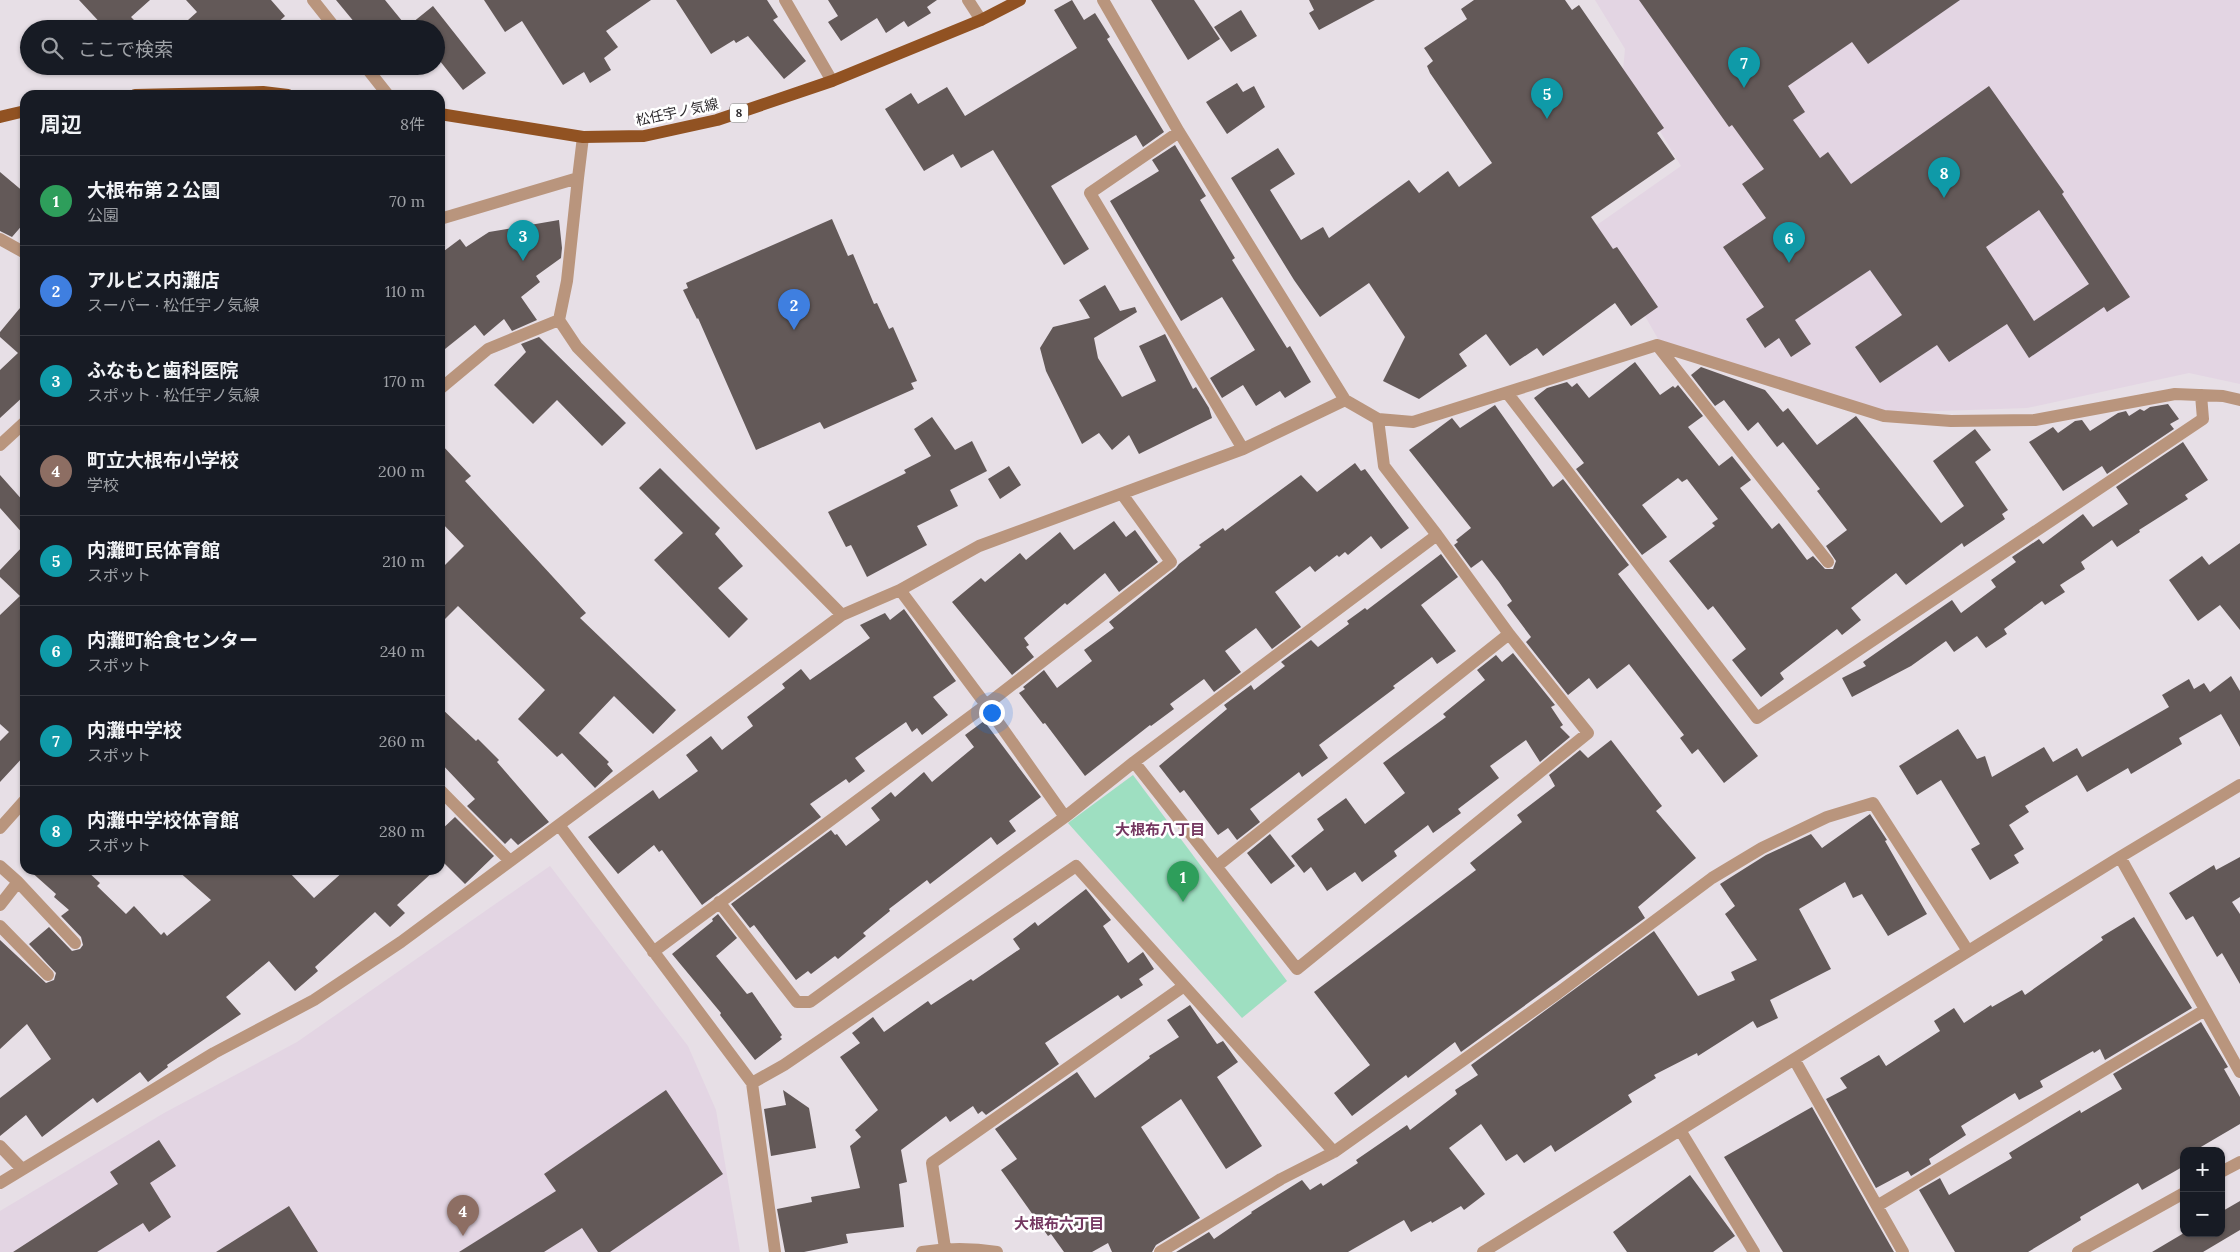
<!DOCTYPE html>
<html lang="ja">
<meta charset="utf-8">
<style>
body{margin:0;font-family:Lora,"Noto Sans JP",serif;background:#242831;color:#f1f3f6}
.controls{position:absolute;right:15px;bottom:15px;display:grid;overflow:hidden;border-radius:10px;box-shadow:0 1px 4px #0004}
.controls button{width:45px;height:45px;display:grid;place-items:center;padding:0;border:0;border-bottom:1px solid #363941;background:#171b24;color:#f1f3f6;font:25px sans-serif}
.you{position:absolute;left:991px;top:712px;width:18px;height:18px;margin:-12px;border:4px solid #fff;border-radius:50%;background:#1a73e8;box-shadow:0 0 0 8px #1a73e833}
.badge{display:grid;place-items:center;width:32px;height:32px;border-radius:50%;background:#d93025;color:#fff;font-size:16px;font-weight:700}
.pin{position:absolute;translate:-50% -41px;filter:drop-shadow(0 1px 2px #0008)}
.pin::after{content:'';position:absolute;top:26px;width:18px;height:15px;background:inherit;clip-path:polygon(0 0,100% 0,50% 100%)}
.list{margin:0;padding:0;list-style:none}
h2{display:flex;justify-content:space-between;align-items:center;height:65px;margin:0;padding:0 20px;font-size:21px}
h2 small{font-size:16px;font-weight:400;color:#9ea1a6}
.list li{display:grid;grid-template-columns:32px 1fr auto;gap:15px;align-items:center;box-sizing:border-box;height:90px;padding:0 20px;border-top:1px solid #363941}
.list b{display:block;font-size:19px;white-space:nowrap}
.list p{margin:0;font-size:16px;white-space:nowrap;color:#9ea1a6}
.list em{font-size:16px;font-style:normal;color:#9ea1a6}
.icon{flex:none;width:28px;height:28px;fill:none;stroke:currentColor;stroke-width:2;stroke-linecap:round;stroke-linejoin:round}
.map{position:relative;flex:none;width:2240px;height:1252px;overflow:hidden}
.search{position:absolute;background:#171b24;box-shadow:0 1px 4px #0004;left:20px;top:20px;width:425px;height:55px;display:flex;align-items:center;gap:12px;box-sizing:border-box;padding:0 18px;border-radius:28px;color:#9ea1a6;font-size:19px}
.panel{position:absolute;background:#171b24;box-shadow:0 1px 4px #0004;left:20px;top:90px;width:425px;height:785px;border-radius:15px}
.map>svg:first-child{display:block}
</style>
<div class="map">
<svg width="2240" height="1252" viewBox="0 0 2240 1252">
<rect width="100%" height="100%" fill="#e7dfe6"/>
<!-- built -->
<path fill="#e3d5e3" d="M1595,0H2240V384L2189,373L2027,408L1881,413L1661,344L1594,227L1681,166L1623,70L1625,49Z
M550,866L688,1046L716,1110L740,1252H0V1211L164,1113L297,1042Z"/>
<!-- green -->
<path fill="#9edfc1" d="M1133,775L1287,981L1242,1018L1068,823Z"/>
<!-- building -->
<path fill="#635958" fill-rule="evenodd" d="M79,0H150L131,17L143,29H106Z
M186,0H271L285,16L271,29H178L197,12Z
M336,0H385L407,27L433,6L486,73L463,90L436,56V29H360Z
M484,0H651L606,31L618,47L604,58L611,70L590,83L584,72L563,85L522,21L505,32Z
M676,0H767L778,17L773,20L806,61L784,79L748,36L736,43L734,40L711,54Z
M828,0H937L927,7L931,13L908,27L904,21L886,33L877,18L841,41L828,22L838,16Z
M1072,0L1084,20L1095,13L1110,37L1107,39L1164,132L1143,147L1136,135L1051,186L1089,249L1064,265L993,150L961,168L953,154L924,171L885,109L911,93L918,104L947,87L965,116L1077,48L1054,10Z
M1151,0H1194L1220,39L1188,60Z
M1309,0H1375L1319,30L1309,13L1314,10Z
M1474,0H1565L1572,10L1579,5L1664,128L1657,133L1675,159L1591,217L1613,249L1617,247L1658,307L1631,326L1615,303L1543,356L1537,348L1510,366L1486,334L1459,354L1467,366L1419,399L1383,381L1405,337L1369,283L1320,317L1294,280L1231,178L1278,148L1295,174L1270,190L1301,240L1323,227L1329,238L1409,180L1419,193L1448,171L1459,187L1492,163L1430,73L1427,66L1433,61L1424,48L1467,19L1461,9Z
M1639,0H1960L1868,64L1852,42L1788,86L1805,112L1793,120L1820,158L1828,152L1851,184L1989,86L2064,192L2062,194L2130,297L2107,312L2104,307L2029,358L2007,324L1949,362L1937,345L1880,383L1855,347L1902,315L1870,270L1795,320L1811,344L1791,357L1779,338L1765,348L1746,319L1764,307L1723,247L1766,218L1742,184L1764,169L1732,125L1729,127ZM2039,210L2089,284L2034,321L1986,247Z
M1241,10L1257,36L1231,52L1214,27Z
M398,66H414L405,74Z
M1237,83L1243,92L1254,86L1265,107L1227,134L1206,102Z
M1175,145L1206,196L1200,200L1235,258L1232,260L1287,348L1290,346L1311,382L1285,398L1280,391L1256,406L1243,385L1222,398L1210,378L1255,350L1222,297L1181,321L1110,201L1159,171L1152,160Z
M0,172L25,193V222L12,237L0,231Z
M832,219L848,256L853,254L874,304L877,303L889,329L893,327L917,381L911,383L914,389L824,429L820,422L756,450L698,318L697,319L683,290L688,288L686,283Z
M559,220L562,248L561,258L536,276L540,282L521,297L537,320L512,331L504,319L484,336L475,325L440,353V254L460,239L466,247L489,232Z
M1105,285L1120,311L1135,307L1137,312L1094,338L1098,358L1122,397L1156,381L1139,346L1165,334L1193,389L1196,387L1209,408L1212,418L1139,454L1129,435L1112,450L1099,433L1082,444L1046,371L1040,348L1053,327L1090,318L1079,300Z
M25,302V395L0,418V370L18,353L0,337V332Z
M539,337L626,423L602,446L557,400L533,424L494,385L526,352L521,344Z
M1635,362L1660,395L1673,386L1675,388L1678,385L1703,416L1688,427L1719,466L1732,456L1751,480L1740,488L1772,529L1779,523L1807,560L1813,556L1825,569H1833L1836,561L1826,546L1847,530L1817,491L1820,489L1783,442L1777,447L1758,422L1748,431L1724,400L1715,406L1691,375L1701,367L1765,390L1783,412L1788,408L1817,445L1856,416L1941,523L1964,506L1933,461L1975,429L1991,450L1975,462L2008,510L2002,514L2005,519L1964,547L1962,543L1906,585L1896,573L1851,608L1861,620L1842,635L1837,629L1780,673L1784,679L1761,697L1732,660L1746,649L1713,606L1708,610L1669,561L1715,526L1712,523L1718,519L1687,479L1682,482L1678,478L1642,505L1667,537L1642,555L1576,469L1584,463L1534,398L1547,388L1567,382L1572,387L1577,383L1589,398Z
M2168,404L2179,419L2170,424L2174,429L2107,474L2102,466L2063,491L2029,442L2053,427L2058,433L2075,421L2082,420L2090,431L2118,413L2126,411L2129,416L2140,409L2144,411L2150,407Z
M1495,405L1553,487L1563,479L1629,565L1618,574L1758,756L1724,783L1698,749L1692,754L1680,738L1684,735L1629,664L1597,689L1589,678L1568,695L1526,642L1531,637L1507,605L1512,601L1499,582L1482,560L1471,568L1454,545L1458,542L1456,540L1471,528L1409,450L1452,418L1460,428Z
M932,417L955,450L972,441L987,471L950,490L958,506L917,526L927,545L867,577L851,545L846,547L828,512L906,473L904,470L931,456L914,429Z
M2183,442L2208,480L2185,495L2188,499L2139,530L2140,532L2117,547L2112,540L2081,562L2085,569L2060,585L2065,592L2045,605L2042,601L2004,629L2007,634L1986,648L1977,636L1954,652L1946,641L1911,666L1852,697L1842,678L1866,666L1863,662L1952,600L1961,613L1996,587L1991,580L2016,562L2012,557L2039,539L2043,544L2083,514L2093,527L2128,504L2116,487Z
M440,443L471,476L465,481L586,613L580,618L676,710L653,734L614,696L579,733L609,762L607,764L613,771L595,788L562,753L557,757L518,719L545,690L458,606L440,624V570L464,546L440,521Z
M1355,463L1361,471L1365,469L1409,528L1381,549L1371,536L1348,555L1345,552L1339,557L1337,555L1315,572L1310,566L1275,592L1301,627L1272,649L1256,628L1225,651L1241,672L1214,692L1204,679L1170,704L1174,709L1151,726L1150,725L1085,776L1045,723L1043,724L1019,693L1025,689L1023,687L1044,670L1057,688L1092,661L1084,650L1114,628L1109,622L1176,568L1179,564L1201,547L1199,545L1223,528L1225,531L1301,475L1317,492Z
M1009,466L1021,485L1000,499L988,479Z
M660,468L720,528L715,534L743,566L718,588L748,619L729,638L654,560L683,533L639,488Z
M0,475L25,503V536L0,508Z
M1114,521L1126,537L1135,530L1158,562L1119,592L1105,573L1067,605L1065,603L1024,638L1029,645L1026,647L1034,657L1012,675L952,602L981,578L985,582L1020,553L1026,560L1060,532L1074,550Z
M2240,543V630L2220,605L2198,621L2169,580L2202,556L2209,565Z
M25,544V755L0,782V741L9,732L0,724V615L20,596L0,577V570Z
M1441,554L1458,577L1421,605L1456,651L1437,664L1432,657L1393,686L1395,688L1319,745L1328,758L1302,777L1299,772L1250,809L1260,822L1237,840L1228,828L1218,835L1184,790L1180,793L1159,766L1227,709L1224,705L1251,685L1254,690L1285,666L1281,662L1311,640L1318,647L1349,624L1347,621L1365,608L1367,610Z
M904,609L956,681L933,697L948,715L922,735L917,728L912,732L906,722L855,758L865,771L849,783L846,779L810,804L821,817L702,905L662,850L659,852L654,845L618,874L588,837L653,790L659,799L698,771L686,755L711,736L722,750L753,726L747,717L785,688L782,684L801,669L810,680L870,638L860,625L885,613L890,620Z
M1513,653L1555,705L1551,707L1563,725L1560,727L1570,737L1540,762L1526,740L1490,766L1499,778L1458,809L1461,813L1433,833L1428,825L1394,851L1397,856L1362,882L1355,872L1327,891L1311,867L1304,873L1291,856L1324,830L1317,819L1346,798L1365,824L1405,793L1383,763L1446,717L1443,714L1485,680L1477,670L1496,655L1502,662Z
M2231,676L2240,691V747L2221,714L2179,738L2182,744L2131,774L2128,768L2087,792L2077,775L2025,806L2029,812L2009,825L2024,849L2014,855L2019,863L1990,880L1971,849L1980,844L1941,780L1917,795L1899,766L1958,729L1977,759L1985,756L1992,777L2044,747L2053,762L2077,748L2082,757L2169,707L2162,695L2189,679L2194,689L2204,683L2210,692Z
M440,707L476,741L478,739L499,760L497,762L549,822L518,845L511,838L505,844L467,806L475,799L440,762Z
M984,721L1041,797L1009,821L1016,831L997,845L991,837L930,884L927,880L889,909L890,911L863,933L866,936L838,959L835,956L811,974L808,971L796,980L754,925L750,928L731,904L831,830L835,835L837,834L846,846L880,820L871,808L891,792L895,797L924,772L932,782L974,747L965,735Z
M1611,740L1662,806L1656,811L1696,858L1638,907L1645,918L1461,1052L1455,1042L1408,1078L1406,1075L1352,1116L1334,1093L1370,1065L1314,992L1476,870L1470,863L1522,822L1517,815L1555,786L1549,775L1580,750L1588,758Z
M1870,814L1887,840L1885,841L1927,914L1888,936L1862,894L1853,898L1845,882L1799,909L1831,969L1770,1000L1778,1018L1757,1028L1753,1021L1698,1056L1697,1053L1654,1075L1656,1078L1628,1095L1632,1102L1555,1152L1551,1145L1524,1163L1517,1154L1506,1161L1481,1124L1449,1148L1485,1194L1464,1210L1461,1206L1432,1223L1431,1221L1411,1232L1404,1220L1348,1252H1176L1209,1232L1214,1239L1252,1213L1251,1212L1302,1180L1310,1190L1321,1183L1323,1186L1358,1163L1356,1160L1407,1125L1410,1130L1457,1094L1455,1090L1478,1075L1471,1065L1654,931L1698,996L1735,980L1731,972L1757,960L1725,914L1735,906L1720,884L1766,855L1811,834L1822,848Z
M455,817L494,856L465,884L440,859V831Z
M1270,834L1295,866L1271,884L1247,853Z
M2240,857V897L2232,902L2240,914V984L2222,953L2217,957L2193,916L2186,920L2169,893L2214,865L2216,870Z
M29,870H86L100,883L97,886L126,914L134,906L161,935L164,932L167,936L211,900L177,870H287L314,898L345,870H435L397,905L405,913L390,927L375,912L315,967L318,971L295,991L269,961L226,997L241,1014L167,1065L168,1067L148,1082L140,1072L97,1103L93,1098L42,1137L26,1115L0,1136V1098L51,1059L27,1024L0,1049V940L46,983L54,980L56,973L29,944L49,927L72,951L80,949L83,945L81,937L61,916L69,910L54,897L56,894Z
M1086,889L1111,920L1103,926L1128,963L1143,952L1154,969L1139,979L1143,985L1121,999L1118,995L1045,1043L1059,1064L986,1115L982,1111L978,1114L973,1106L950,1122L946,1116L901,1150L907,1182L899,1184L904,1227L846,1234L848,1243L804,1252H785L777,1209L812,1202L811,1197L860,1188L850,1146L861,1137L855,1130L878,1110L840,1057L860,1043L852,1033L873,1017L884,1032L928,1001L931,1005L971,979L973,981L1020,949L1013,939L1035,922L1038,926Z
M718,914L737,938L716,956L747,994L752,992L782,1035L780,1037L782,1039L755,1060L720,1015L721,1013L672,954L713,921L712,919Z
M2134,917L2192,1008L2105,1060L2100,1049L2094,1053L2093,1051L2040,1081L2043,1087L2019,1100L2015,1093L1961,1126L1966,1135L1929,1159L1931,1164L1911,1176L1908,1171L1876,1188L1826,1099L1847,1088L1840,1078L1879,1055L1886,1066L1940,1031L1934,1021L1954,1008L1964,1023L1991,1005L1992,1007L2022,990L2025,995L2103,940L2101,937Z
M1190,1005L1217,1044L1223,1041L1238,1062L1217,1077L1262,1146L1226,1169L1181,1099L1141,1127L1200,1218L1156,1245L1152,1252H1112L1108,1243L1092,1252H1064L1051,1234L1048,1236L1001,1170L1017,1159L995,1129L1077,1072L1095,1098L1150,1058L1149,1056L1179,1037L1167,1020Z
M2201,1022L2228,1067L2224,1069L2240,1097V1124L2194,1151H2184V1166L2142,1190L2138,1183L2080,1217L2081,1220L2028,1252H1955L1919,1190L1940,1178L1949,1195L2012,1158L2009,1153L2080,1110L2081,1113L2122,1089L2113,1074Z
M666,1090L723,1174L610,1252H598L582,1228L544,1252H459L556,1191L544,1174Z
M783,1090L809,1108L816,1148L771,1156L764,1109L786,1105Z
M1812,1107L1870,1210L1894,1252H1783L1724,1157Z
M159,1140L176,1166L150,1183L171,1217L149,1232L143,1223L97,1252H13L118,1184L110,1172Z
M1690,1175L1735,1236L1713,1252H1627L1613,1232Z
M2240,1201V1230L2203,1252H2152L2184,1233H2221V1212Z
M289,1206L318,1252H216Z"/>
<g fill="none" stroke-linecap="round" stroke-linejoin="round">
<!-- minor -->
<path stroke="#b9957d" stroke-width="12" d="M313,0L336,29
M785,0L832,81
M968,0L981,20
M1103,0L1179,132L1345,400L1378,419L1413,422L1657,345L1884,416L1951,421L2035,420L2175,394L2223,396L2240,400
M365,66L388,95
M1179,132L1090,193L1243,449
M440,219L578,178L583,137
M0,239L25,253
M559,320L577,347L842,615
M1657,345L1828,562
M440,389L488,349L559,320L567,281L578,178
M1508,394L1757,718L2203,419L2201,395
M0,445L25,422
M1134,762L1297,969L1588,733L1509,634L1437,535
M440,790L510,861
M1065,817L1134,762L1437,535L1384,466L1378,419
M559,825L752,1083L775,1252
M0,828L25,800
M2120,857L2240,1072
M0,866L18,882L0,905
M1217,866L1509,634
M18,882L75,943
M719,902L797,1002H810L1065,817L986,705L900,590
M0,926L48,975
M653,952L986,705L1171,562L1122,494
M1794,1059L1903,1252
M752,1083L784,1065L1076,866L1334,1152L1558,993L1712,878L1762,848L1827,817L1873,803L1968,951
M1680,1130L1754,1252
M0,1146L22,1169
M2221,1172L2240,1162
M0,1183L214,1053L314,1000L401,942L842,615L900,590L979,546L1243,449L1345,400
M1877,1206L2205,1010
M945,1248L932,1163L1184,986
M922,1252C948,1248 971,1248 997,1252
M1160,1252L1281,1179L1334,1152
M1483,1252L2120,857L2240,785
M2078,1252L2184,1193"/>
<!-- major -->
<path stroke="#915222" stroke-width="12" d="M135,95L263,92L288,95
M440,114L583,137L644,136L717,120L832,81L981,20L1020,0
M0,117L25,111"/>
</g>
<g text-anchor="middle" stroke-width="5" stroke-linejoin="round" paint-order="stroke">
<!-- shield labels -->
<rect fill="#fff" stroke="#6b696b" stroke-width="1" x="730" y="103.5" width="18" height="19" rx="4"/>
<g font-size="12" font-weight="bold" fill="#2c292c">
<text x="739" y="117">8</text>
</g>
<!-- street labels -->
<g font-size="14" fill="#2c292c" stroke="#fff">
<text transform="translate(677 112) rotate(-12)" y="5">松任宇ノ気線</text>
</g>
<!-- neighbourhood labels -->
<g font-size="15" font-weight="bold" fill="#753861" stroke="#fff">
<text x="1160" y="835">大根布八丁目</text>
<text x="1059" y="1229">大根布六丁目</text>
</g>
</g>
</svg>
<div class="controls">
<button>+</button>
<button>−</button>
</div>
<div class="you"></div>
<div class="pin badge" style="left:1183px;top:902px;background:#2e9e5b">1</div>
<div class="pin badge" style="left:794px;top:330px;background:#3f7fe0">2</div>
<div class="pin badge" style="left:523px;top:261px;background:#0f9aa8">3</div>
<div class="pin badge" style="left:463px;top:1236px;background:#8d6e63">4</div>
<div class="pin badge" style="left:1547px;top:119px;background:#0f9aa8">5</div>
<div class="pin badge" style="left:1789px;top:263px;background:#0f9aa8">6</div>
<div class="pin badge" style="left:1744px;top:88px;background:#0f9aa8">7</div>
<div class="pin badge" style="left:1944px;top:198px;background:#0f9aa8">8</div>
<div class="search"><svg class="icon" aria-label="search" viewBox="0 0 24 24"><circle cx="10" cy="10" r="6"/><path d="M15 15l6 6"/></svg>ここで検索</div>
<section class="panel">
<h2>周辺<small>8件</small></h2>
<ul class="list">
<li><span class="badge" style="background:#2e9e5b">1</span><div><b>大根布第２公園</b><p>公園</p></div><em>70 m</em></li>
<li><span class="badge" style="background:#3f7fe0">2</span><div><b>アルビス内灘店</b><p>スーパー · 松任宇ノ気線</p></div><em>110 m</em></li>
<li><span class="badge" style="background:#0f9aa8">3</span><div><b>ふなもと歯科医院</b><p>スポット · 松任宇ノ気線</p></div><em>170 m</em></li>
<li><span class="badge" style="background:#8d6e63">4</span><div><b>町立大根布小学校</b><p>学校</p></div><em>200 m</em></li>
<li><span class="badge" style="background:#0f9aa8">5</span><div><b>内灘町民体育館</b><p>スポット</p></div><em>210 m</em></li>
<li><span class="badge" style="background:#0f9aa8">6</span><div><b>内灘町給食センター</b><p>スポット</p></div><em>240 m</em></li>
<li><span class="badge" style="background:#0f9aa8">7</span><div><b>内灘中学校</b><p>スポット</p></div><em>260 m</em></li>
<li><span class="badge" style="background:#0f9aa8">8</span><div><b>内灘中学校体育館</b><p>スポット</p></div><em>280 m</em></li>
</ul>
</section>
</div>
